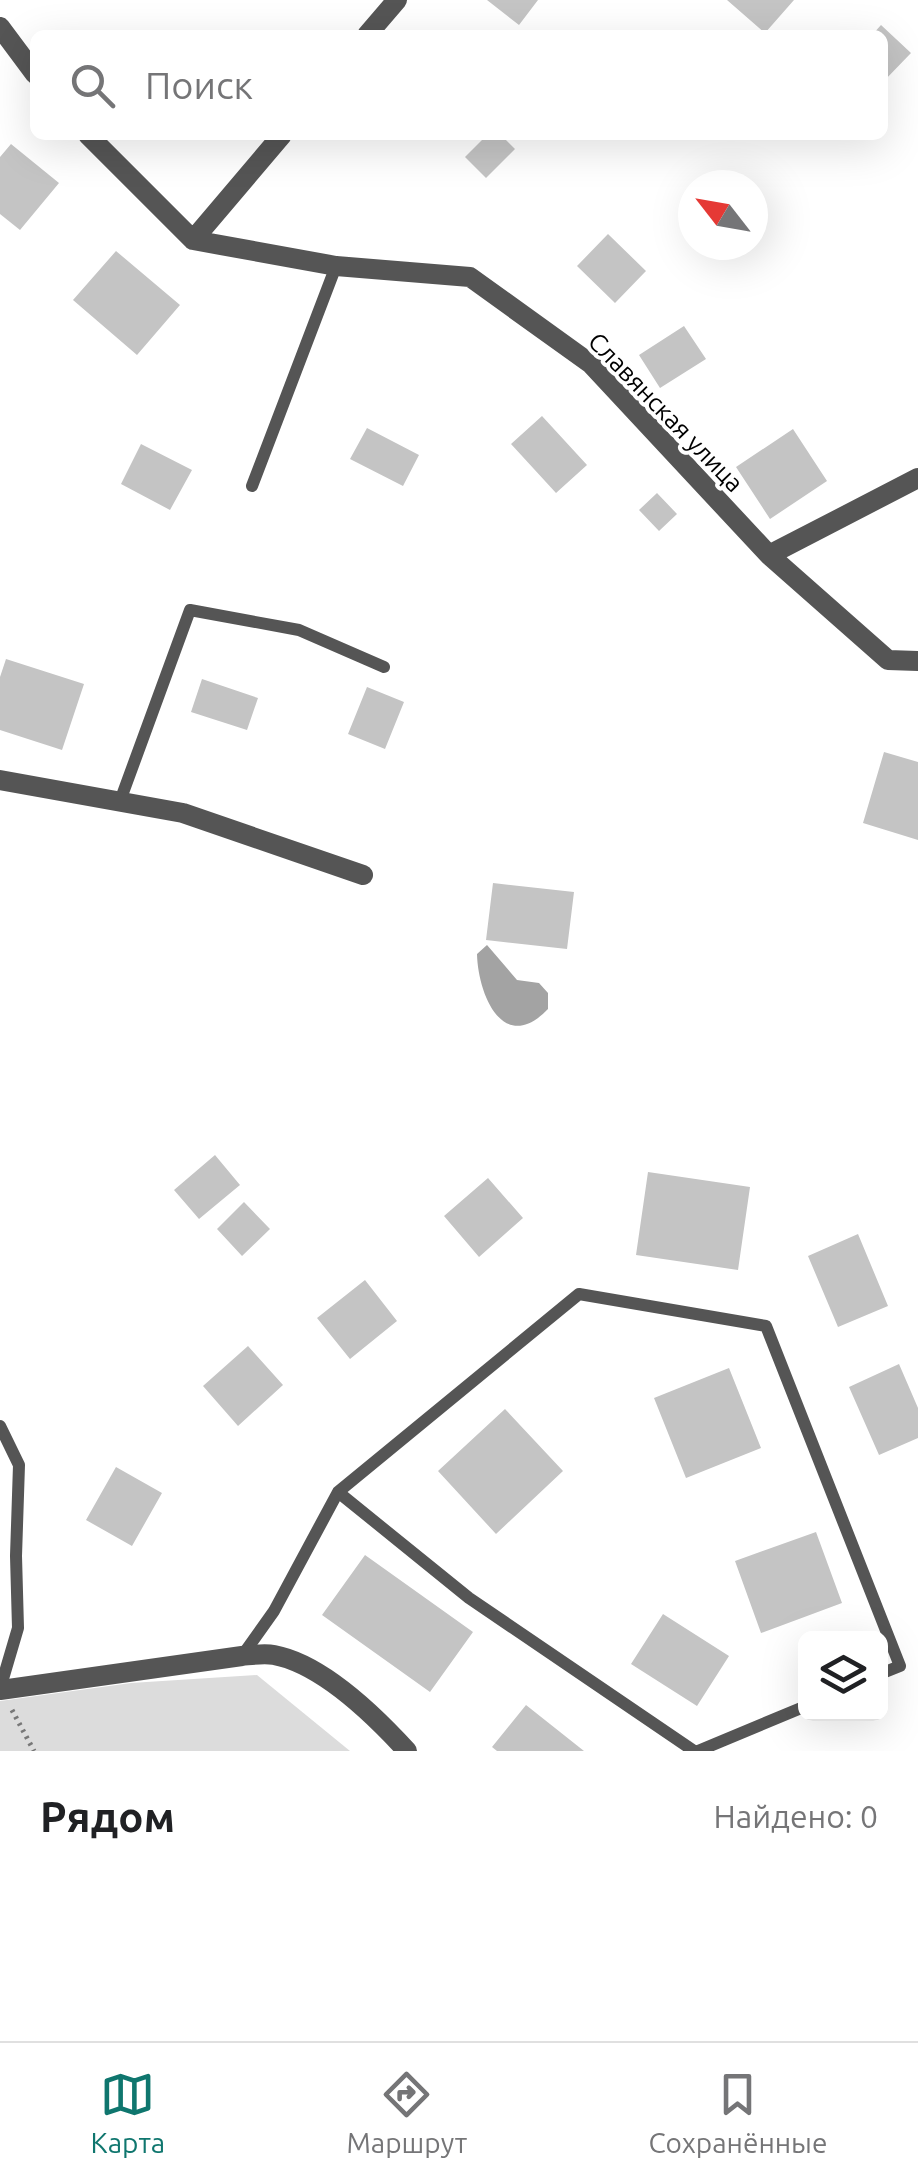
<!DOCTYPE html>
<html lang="ru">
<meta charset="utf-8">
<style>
body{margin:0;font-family:Ubuntu,sans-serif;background:#f6f6f6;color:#202124}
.controls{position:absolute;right:30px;bottom:30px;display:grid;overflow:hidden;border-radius:15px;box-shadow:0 10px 40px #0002}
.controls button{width:90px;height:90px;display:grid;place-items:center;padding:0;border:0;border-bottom:2px solid #e0e0e0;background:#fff;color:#202124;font:50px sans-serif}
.compass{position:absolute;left:678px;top:170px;width:90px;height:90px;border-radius:50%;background:#fff;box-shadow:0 10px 40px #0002;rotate:301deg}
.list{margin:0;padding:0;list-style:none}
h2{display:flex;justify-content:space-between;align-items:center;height:130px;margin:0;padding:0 40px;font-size:42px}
h2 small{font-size:32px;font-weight:400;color:#757577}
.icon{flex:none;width:55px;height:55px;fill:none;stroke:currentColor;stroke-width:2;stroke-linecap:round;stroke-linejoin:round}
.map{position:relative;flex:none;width:918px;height:1751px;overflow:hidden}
.search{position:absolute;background:#fff;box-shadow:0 10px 40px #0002;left:30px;right:30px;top:30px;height:110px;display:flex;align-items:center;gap:25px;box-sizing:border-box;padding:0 35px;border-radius:15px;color:#757577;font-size:38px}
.sheet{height:290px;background:#fff}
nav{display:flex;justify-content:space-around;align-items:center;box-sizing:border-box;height:140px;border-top:2px solid #e0e0e0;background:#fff;font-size:28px;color:#757577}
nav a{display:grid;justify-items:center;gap:5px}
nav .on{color:#0f766e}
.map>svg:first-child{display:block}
</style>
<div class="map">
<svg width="918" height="1751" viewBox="0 0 918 1751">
<rect width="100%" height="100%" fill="#fff"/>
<!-- green -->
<path fill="#dcdcdc" d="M257,1675L350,1751H0V1701L131,1683Z"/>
<!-- water -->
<path fill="#a3a3a3" d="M487,945L517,980L539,983L548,993V1009C503,1056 478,994 477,954Z"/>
<!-- building -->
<path fill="#c4c4c4" d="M487,0H538L519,25Z
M727,0H794L765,33Z
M881,25L911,53L883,82V35H872Z
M487,135H501L515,149L486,178L465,157Z
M11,144L59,183L20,230L0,214V157Z
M608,234L646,271L615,303L577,266Z
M116,251L180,305L137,355L73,300Z
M684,326L706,359L660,388L639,355Z
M542,416L587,465L556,493L511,444Z
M367,428L419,455L403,486L350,459Z
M793,429L827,481L770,519L736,467Z
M141,444L192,470L170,510L121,484Z
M657,493L677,514L659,531L639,510Z
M6,659L84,684L62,750L0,730V677Z
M202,679L258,698L247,730L191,712Z
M367,687L404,702L385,749L348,734Z
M884,752L918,762V840L863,823Z
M493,883L574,892L567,949L486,940Z
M215,1155L240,1185L199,1219L174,1190Z
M648,1172L750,1187L738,1270L636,1255Z
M488,1178L523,1218L479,1257L444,1216Z
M244,1202L270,1229L242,1256L217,1229Z
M858,1234L888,1306L838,1327L808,1256Z
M365,1280L397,1321L350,1359L317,1318Z
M248,1346L283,1385L238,1426L203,1386Z
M899,1364L918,1408V1438L879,1455L849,1387Z
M729,1368L761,1448L686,1478L654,1398Z
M505,1409L563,1471L496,1534L438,1471Z
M116,1467L162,1493L132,1546L86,1520Z
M816,1532L842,1603L761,1633L735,1561Z
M365,1555L473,1632L430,1692L322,1615Z
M663,1614L729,1656L697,1706L631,1664Z
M526,1705L584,1751H497L492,1747Z"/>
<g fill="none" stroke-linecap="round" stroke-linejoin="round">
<!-- path -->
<path stroke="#777" stroke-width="5" stroke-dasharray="2.5 5" stroke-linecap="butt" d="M12,1710L34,1751"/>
<!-- service -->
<path stroke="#555" stroke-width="12" d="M252,486L336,266
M120,801L190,610L299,630L384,667
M0,1426L19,1465L16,1556L18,1628L0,1689
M338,1492L469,1598L694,1751
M242,1656L274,1611L338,1492L579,1294L766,1326L900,1666L880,1674
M698,1751L806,1706"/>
<!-- minor -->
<path stroke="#555" stroke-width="20" d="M0,27L35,74
M367,35L397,0
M88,135L193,240L336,266L470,277L591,364L769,555L888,660L918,661
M193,240L282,135
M769,555L918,478
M0,780L183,813L363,875
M0,1690L242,1656C252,1655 264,1653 274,1655C322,1664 375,1716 407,1751"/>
</g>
<g text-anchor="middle" stroke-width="8" stroke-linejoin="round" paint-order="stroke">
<!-- street labels -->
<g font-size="25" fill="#000" stroke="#fff">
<text transform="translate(666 412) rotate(46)" y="9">Славянская улица</text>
</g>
</g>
</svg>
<div class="controls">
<button><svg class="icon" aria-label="layers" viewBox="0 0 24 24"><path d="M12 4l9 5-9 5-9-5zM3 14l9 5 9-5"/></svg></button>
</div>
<svg class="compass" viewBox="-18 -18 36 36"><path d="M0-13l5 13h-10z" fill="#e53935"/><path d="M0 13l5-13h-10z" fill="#757577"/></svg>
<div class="search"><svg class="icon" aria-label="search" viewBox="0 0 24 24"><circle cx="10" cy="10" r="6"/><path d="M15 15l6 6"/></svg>Поиск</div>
</div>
<section class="sheet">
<h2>Рядом<small>Найдено: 0</small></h2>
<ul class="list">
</ul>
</section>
<nav>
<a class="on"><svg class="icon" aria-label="map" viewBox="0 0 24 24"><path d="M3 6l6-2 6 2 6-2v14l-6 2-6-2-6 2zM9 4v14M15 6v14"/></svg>Карта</a>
<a><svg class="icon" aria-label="directions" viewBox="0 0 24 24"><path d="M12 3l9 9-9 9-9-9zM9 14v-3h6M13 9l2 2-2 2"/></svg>Маршрут</a>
<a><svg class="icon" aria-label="saved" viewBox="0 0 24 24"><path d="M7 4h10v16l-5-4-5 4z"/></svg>Сохранённые</a>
</nav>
